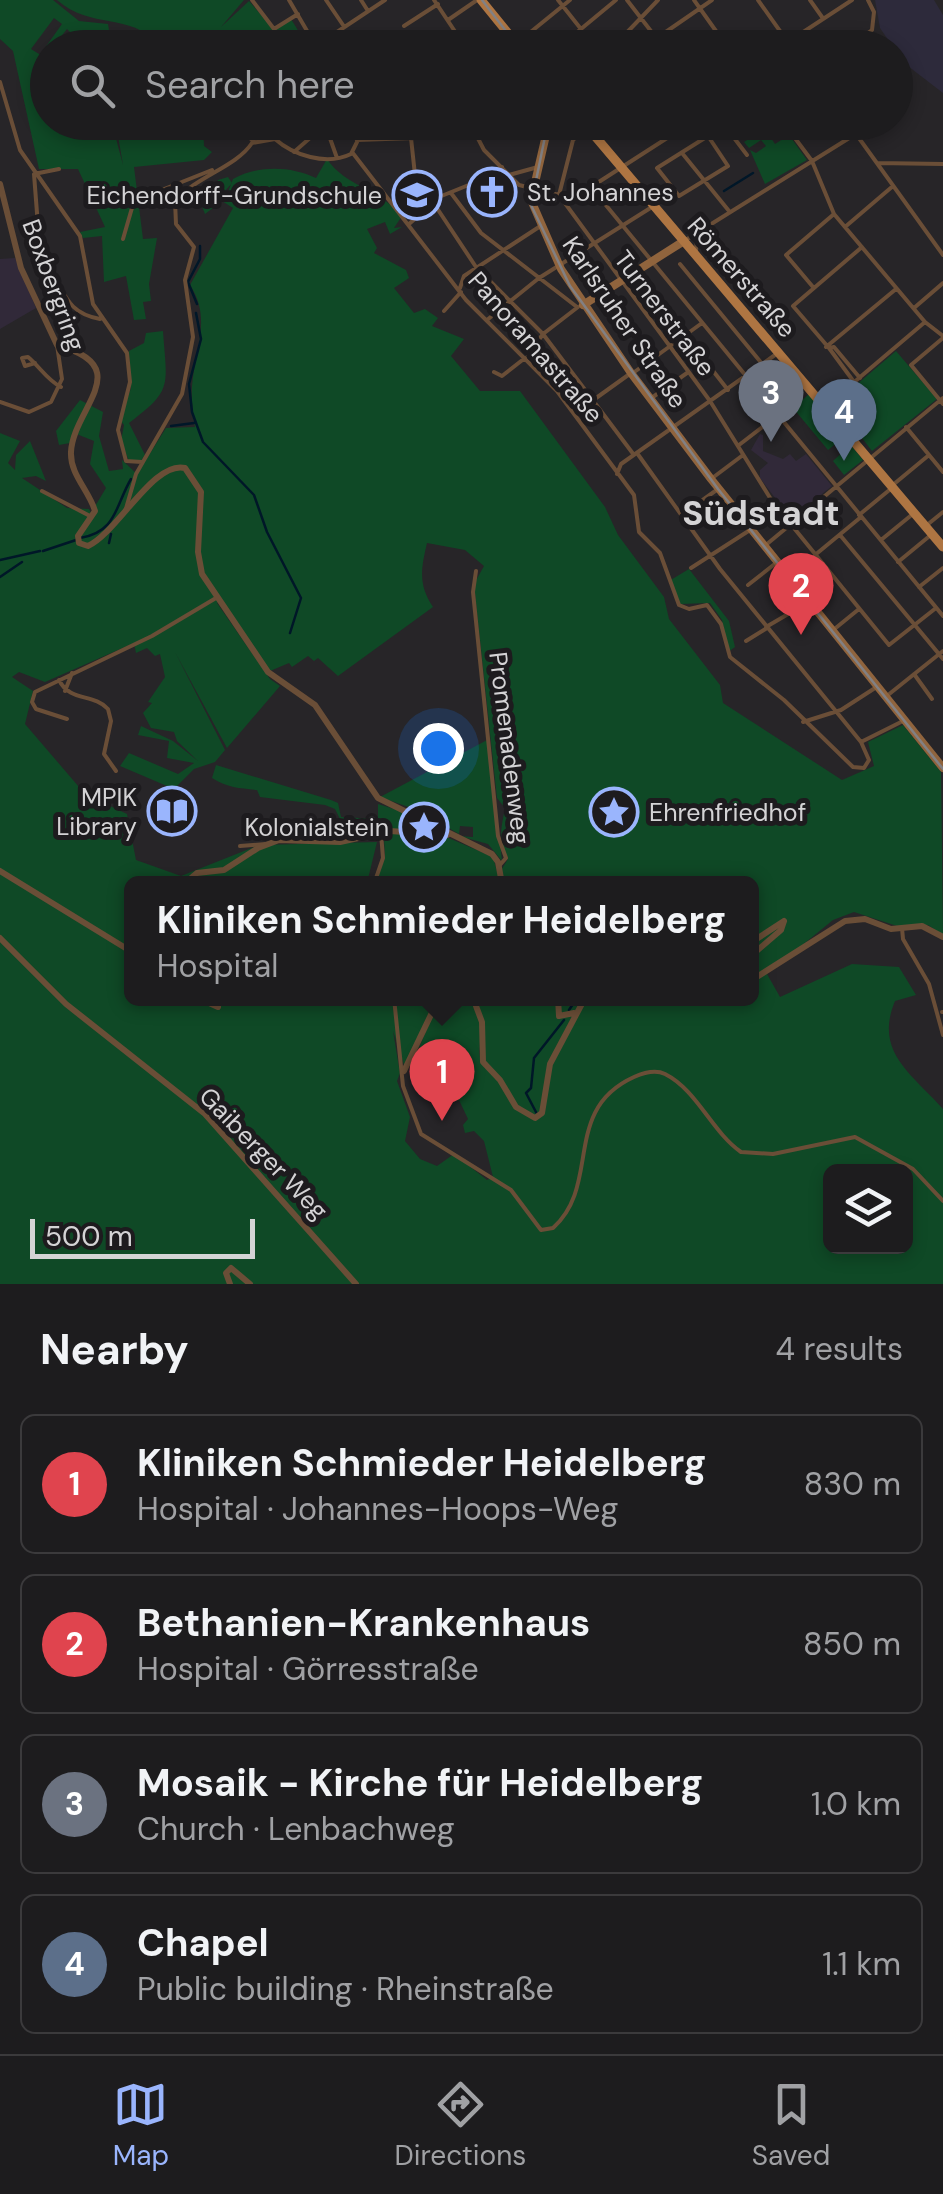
<!DOCTYPE html>
<meta charset="utf-8">
<style>
body{margin:0;font-family:"DM Sans",sans-serif;background:#252527;color:#f1f3f6}
.controls{position:absolute;right:30px;bottom:30px;display:grid;overflow:hidden;border-radius:15px;box-shadow:0 5px 15px #0003}
.controls button{width:90px;height:90px;display:grid;place-items:center;padding:0;border:0;border-bottom:2px solid #3b3a3c;background:#1d1c1e;color:#f1f3f6;font:50px sans-serif}
.scale{position:absolute;left:30px;bottom:25px;width:225px;box-sizing:border-box;padding-left:10px;border:5px solid #d4d3d5;border-top:0;font-size:28px;line-height:35px;white-space:nowrap;color:#d4d3d5;-webkit-text-stroke:8px #1d1b1e;paint-order:stroke}
.you{position:absolute;left:438px;top:748px;width:35px;height:35px;margin:-25px;border:8px solid #fff;border-radius:50%;background:#1a73e8;box-shadow:0 0 0 15px #1a73e833}
.badge{display:grid;place-items:center;width:65px;height:65px;border-radius:50%;background:#9ab5fd;color:#fff;font-size:32px;font-weight:700}
.pin{position:absolute;translate:-50% -82px;filter:drop-shadow(0 2px 5px #0008)}
.pin::after{content:'';position:absolute;top:52px;width:35px;height:30px;background:inherit;clip-path:polygon(0 0,100% 0,50% 100%)}
.popup{position:absolute;left:124px;top:876px;width:635px;height:130px;box-sizing:border-box;display:grid;place-content:center;border-radius:15px;background:#1d1c1e;filter:drop-shadow(0 2px 8px #0005);font-size:32px;white-space:nowrap;color:#a0a1a4}
.popup b{font-size:38px;color:#f1f3f6}
.popup::after{content:'';position:absolute;left:50%;top:100%;margin-left:-20px;border:20px solid transparent;border-top-color:#1d1c1e}
.list{margin:0;padding:0;list-style:none}
h2{display:flex;justify-content:space-between;align-items:center;height:130px;margin:0;padding:0 40px;font-size:42px}
h2 small{font-size:32px;font-weight:400;color:#a0a1a4}
.list li{display:grid;grid-template-columns:65px 1fr auto;gap:30px;align-items:center;box-sizing:border-box;height:140px;margin:0 20px 20px;padding:0 20px;border:2px solid #3b3a3c;border-radius:15px}
.list b{display:block;font-size:38px;white-space:nowrap}
.list p{margin:0;font-size:32px;white-space:nowrap;color:#a0a1a4}
.list em{font-size:32px;font-style:normal;color:#a0a1a4}
.icon{flex:none;width:55px;height:55px;fill:none;stroke:currentColor;stroke-width:2;stroke-linecap:round;stroke-linejoin:round}
.map{position:relative;flex:none;width:943px;height:1284px;overflow:hidden}
.search{position:absolute;background:#1d1c1e;box-shadow:0 5px 15px #0003;left:30px;right:30px;top:30px;height:110px;display:flex;align-items:center;gap:25px;box-sizing:border-box;padding:0 35px;border-radius:55px;color:#a0a1a4;font-size:38px}
.sheet{height:770px;background:#1d1c1e}
nav{display:flex;justify-content:space-around;align-items:center;box-sizing:border-box;height:140px;border-top:2px solid #3b3a3c;background:#1d1c1e;font-size:28px;color:#a0a1a4}
nav a{display:grid;justify-items:center;gap:5px}
nav .on{color:#9ab5fd}
.map>svg:first-child{display:block}
</style>
<div class="map">
<svg width="943" height="1284" viewBox="0 0 943 1284">
<rect width="100%" height="100%" fill="#272528"/>
<!-- industrial -->
<path fill="#2d2a3b" d="M875,0H934L943,15V93L904,63L880,28Z"/>
<!-- education -->
<path fill="#312939" d="M15,258L36,308L0,329V259Z
M760,434L763,435V451L783,459L790,454L796,461L806,454L832,486L791,519L760,478V470L768,463L751,450Z"/>
<!-- green -->
<path fill="#0f4926" fill-rule="evenodd" d="M0,0H53L79,21L108,24L112,47H104L102,42L101,47H59L70,32L67,29L53,47L48,48L47,55L42,52L62,24L54,18L31,49L47,59L48,122L112,123L123,165L117,130L144,123H203L204,146L212,152L204,160L134,167L143,239L157,238L149,284L151,301L143,302L146,319L134,320L126,276L104,282L102,236L83,238L80,232L105,227L78,169H39L13,51L0,39Z
M57,0H244L221,27L249,1L274,30L291,19L307,45L132,47L149,41L158,44C130,12 91,30 57,0Z
M765,129L775,144L789,135L807,160L765,184L750,150L756,153L766,146L761,140L749,148L744,142Z
M327,159C345,186 381,190 402,216L394,228L402,227L390,234L385,222L367,229L377,248L374,253L406,270L409,278L394,288L414,313L425,309L438,318L432,326L464,339L451,356L480,391H520L605,507L618,535L664,597L669,619L720,685L723,703L842,780L874,766L868,742L903,725L941,772L943,935L928,925L897,926L854,912L833,920L767,974L780,997L852,964L899,967L916,995L895,1001C874,1052 911,1073 943,1109V1284H0V433L20,441L8,463L15,470L16,455L30,441L46,481L36,476L22,478L67,508L89,509L91,513L106,488L90,464L94,441L74,433L70,443L59,445L56,431L80,400L103,412L99,436L109,471L123,469L122,460L137,474L166,428L195,427C193,414 191,400 192,386C195,350 212,318 190,285L233,208L222,201L205,214L199,199L214,190L218,180L228,177L232,183L225,191L228,192L233,179C258,165 291,166 316,178ZM427,543L465,550L484,566L474,584L497,798L505,808C501,830 498,836 508,859L498,875L493,857L444,836L389,833L384,837L385,857L375,883L752,884V998L475,999L483,1034L479,1058L481,1025L471,999H440L412,1064L430,1063L448,1103L459,1100L468,1119L463,1125L465,1133L474,1131L484,1141L493,1177L487,1180L454,1154L437,1166L420,1159L405,1141L410,1117L397,1081L400,1073L393,1031L404,1065L437,999L132,998V884L367,883L377,842L259,845L181,876L136,860L127,814L85,794L25,724L33,691L12,677L19,672L45,682L134,643L136,653L147,648L155,656L160,654L165,677L148,702L152,703L143,713L151,728L174,732L177,741L198,761L173,741L141,726L138,735L169,741L167,758L194,763L178,774L129,753L120,766L174,789L194,769L215,762L225,750L175,652L227,748L280,686L270,679L217,603L221,600L270,671L289,663L292,667L308,656L314,661L318,658L338,676L433,607C418,584 421,569 427,543ZM830,1172H906V1246H830Z
M163,331C167,387 173,390 129,423L145,455L141,461H129L121,441L124,425L120,420L131,388L129,351L144,343L146,333Z
M896,351L937,399L872,451L835,403Z
M809,394L863,460L844,475L833,461L845,450L838,442L828,450L793,408Z
M689,569L729,621L735,647L728,652L722,620L710,603L680,604L669,581Z
M489,739L502,861L488,844L459,836L473,837V827L460,826L459,834L417,810L380,797Z
M216,765L331,800L338,803L341,817L378,819V804L407,813L424,825L419,831L340,826L345,820L340,819L335,809L325,805L260,797L257,790C239,788 228,788 212,778Z"/>
<g fill="none" stroke-linecap="round" stroke-linejoin="round">
<!-- stream -->
<path stroke="#001728" stroke-width="2.5" d="M724,191L753,173
M197,304L188,282L200,259V246
M196,313L201,339L189,384L192,412L203,442L254,495L267,532L301,598L290,633
M171,426L194,423
M80,538C117,532 115,506 131,479
M109,543L111,534
M43,551L76,540
M0,560L40,551
M0,577L22,562
M569,1010L577,998
M537,1114L526,1093L531,1088L534,1058L564,1020"/>
<!-- minor -->
<path stroke="#6a4e37" stroke-width="4" d="M252,0L274,29L298,14
M289,0L317,48
M326,0L343,25
M361,0L368,11
M434,0L466,48
M558,0L596,48
M627,0L664,48
M694,0L728,48
M758,0L792,48
M810,0L822,17
M448,20L477,0
M404,26L438,4
M657,38L712,0
M788,42L852,0
M316,46L385,0
M511,48L570,0
M558,48L616,0
M612,48L658,0
M698,48L721,37
M847,48L872,30L874,12L868,0
M0,82L20,150L80,236L93,304L127,353L130,382L118,430L126,461L142,462
M232,122L251,139
M347,122L357,140
M374,122L379,137
M404,122L409,137
M657,122L669,137
M722,122L747,155
M783,122L812,161L834,214L925,322L943,336
M471,125L484,150L519,185L559,195L591,187L692,122
M326,127L337,158
M586,128L573,140L559,195L710,401L772,501L889,645L936,608
M856,134L943,255
M708,136L728,166L679,196L657,168Z
M411,138L415,175L476,267L543,334L634,455
M357,140L415,138L480,122
M252,143L275,139C293,155 326,166 351,154L357,142
M252,143L263,122
M294,152L327,123
M352,152L466,300L557,391L634,495L639,532L660,553L679,605L689,609L707,605L721,624L730,657L784,700L853,767L864,768L869,760L861,742L720,569L637,453
M682,153L729,211
M877,163L943,164
M509,175L538,167
M591,187L943,616
M451,193L481,233L577,307
M434,199L486,178L502,167
M37,219L33,230L38,226L34,174L59,169
M409,224L432,204
M845,227L893,186
M123,239L134,201L212,170
M684,241L875,122
M696,252L697,233
M680,264L787,394
M55,278C67,300 72,314 100,319
M813,287L786,255L834,214
M460,288L464,276L539,227
M41,307L65,301
M914,308L943,283
M444,311L461,292
M487,320L539,278L652,207
M685,335L728,390
M943,338L911,365L943,404
M826,347L896,289
M829,348L793,306L862,247
M528,355L543,334L578,307
M35,363L25,366L22,358L28,357C39,366 48,381 61,387
M494,372L502,376L525,358
M633,373L702,323
M854,382L829,348L834,347L860,378
M650,399L687,373
M0,402L29,412L51,402L62,379L57,345
M826,406L925,322
M578,411L631,373
M906,427L943,472
M739,445L778,415
M617,474L621,464L775,355
M711,479L743,455
M894,484L929,455
M42,491L90,516
M125,512L136,474L182,394L193,337L185,280L194,247L176,224L175,201C197,176 236,167 252,143
M683,514L718,489
M859,515L893,487
M927,525L943,512
M840,535L943,659
M881,540L914,513
M767,544L943,398
M815,555L861,517
M898,562L932,534
M691,568L750,530
M476,571L473,592L498,836L506,858L499,866
M748,585L776,563
M919,587L943,568
M766,627L807,603
M832,631L859,609
M746,641L767,628
M914,674L932,699
M59,680C70,702 93,693 108,709L111,721L104,754L116,771
M65,691L72,673
M888,695L943,651
M67,719L36,709L32,702L35,692L152,636L216,598
M803,722L841,710L875,688
M861,742L903,721
M240,846L266,844
M374,884L383,858L381,833
M902,928L903,939L929,984L943,1035
M394,998L403,1086L421,1134L511,1190L541,1230L553,1228C602,1184 561,1110 634,1077C643,1073 655,1069 665,1074C697,1090 712,1132 741,1152L773,1154L855,1137L913,1169L943,1201
M942,1012H943"/>
<!-- tertiary -->
<path stroke="#6a4e37" stroke-width="6" d="M0,184L21,268L57,345C138,367 73,408 71,452C70,475 89,490 95,511L78,536L79,543L88,546C118,532 154,460 185,468L201,492L198,552L202,574L268,672L315,705L378,798L492,854L498,862L502,884
M0,871L132,952
M184,884L197,873L224,870L258,848L279,840L340,842L390,831L447,835
M0,938L66,1004L205,1114L356,1284
M752,942L784,921
M752,955L781,930L784,921
M752,980L845,921L865,919L891,929L922,926L943,937
M198,998L218,1007
M473,998L482,1022L483,1062L500,1080L516,1107L535,1118L542,1113L550,1064L585,998
M558,998L559,1016L574,1013
M404,1071L439,998
M230,1284L226,1273L231,1268L250,1284"/>
<!-- secondary -->
<path stroke="#90643d" stroke-width="8" d="M549,122L531,200L561,269L631,373L711,479L943,768
M583,305L684,241"/>
<!-- primary -->
<path stroke="#ae7542" stroke-width="9" d="M481,0L520,48
M583,122L943,547"/>
<!-- tram -->
<path stroke="#828083" stroke-width="2.5" d="M482,0L519,48
M548,122L531,205L570,286L718,489L943,769"/>
</g>
<!-- icons -->
<defs>
<g id="church-ring" transform="scale(2.5)"><circle r="9.5" fill="#1d1b1e" stroke="#9ab5fd" stroke-width="1.5"/><path d="M-1.2-6h2.4v3.5h3.3v2.4h-3.3V6h-2.4V-.1h-3.3v-2.4h3.3Z" fill="#9ab5fd"/></g>
<g id="school-ring" transform="scale(2.5)"><circle r="9.5" fill="#1d1b1e" stroke="#9ab5fd" stroke-width="1.5"/><path d="M0-5L7-2L0 1L-7-2ZM-4 1L0 2.5L4 1V4Q0 6-4 4Z" fill="#9ab5fd"/></g>
<g id="library-ring" transform="scale(2.5)"><circle r="9.5" fill="#1d1b1e" stroke="#9ab5fd" stroke-width="1.5"/><path d="M-6-4Q-3-5.5-.7-3.5V5Q-3 3-6 4ZM6-4Q3-5.5 .7-3.5V5Q3 3 6 4Z" fill="#9ab5fd"/></g>
<g id="sight-ring" transform="scale(2.5)"><circle r="9.5" fill="#1d1b1e" stroke="#9ab5fd" stroke-width="1.5"/><path d="M0-6L1.8-2.2L6-1.7L2.9 1.2L3.7 5.4L0 3.3L-3.7 5.4L-2.9 1.2L-6-1.7L-1.8-2.2Z" fill="#9ab5fd"/></g>
</defs>
<g fill-rule="evenodd">
<use href="#church-ring" x="492" y="192"/>
<use href="#school-ring" x="417" y="195"/>
<use href="#library-ring" x="172" y="811"/>
<use href="#sight-ring" x="614" y="812"/>
<use href="#sight-ring" x="424" y="827"/>
</g>
<g text-anchor="middle" stroke-width="10" stroke-linejoin="round" paint-order="stroke">
<!-- poi labels -->
<g font-size="25" fill="#d4d3d5" stroke="#1d1b1e" text-anchor="end">
<text x="527" y="201" text-anchor="start">St. Johannes</text>
<text x="382" y="204">Eichendorff-Grundschule</text>
<text x="137" y="806">MPIK<tspan x="137" dy="29">Library</tspan></text>
<text x="649" y="821" text-anchor="start">Ehrenfriedhof</text>
<text x="389" y="836">Kolonialstein</text>
</g>
<!-- street labels -->
<g font-size="25" fill="#d4d3d5" stroke="#1d1b1e">
<text transform="translate(742 277) rotate(49)" y="9">Römerstraße</text>
<text transform="translate(54 285) rotate(70)" y="9">Boxbergring</text>
<text transform="translate(665 313) rotate(53)" y="9">Turnerstraße</text>
<text transform="translate(625 322) rotate(56)" y="9">Karlsruher Straße</text>
<text transform="translate(536 347) rotate(49)" y="9">Panoramastraße</text>
<text transform="translate(510 748) rotate(83)" y="9">Promenadenweg</text>
<text transform="translate(264 1153) rotate(46)" y="9">Gaiberger Weg</text>
</g>
<!-- district labels -->
<g font-size="35" font-weight="bold" fill="#d4d3d5" stroke="#1d1b1e">
<text x="761" y="525">Südstadt</text>
</g>
</g>
</svg>
<div class="controls">
<button><svg class="icon" aria-label="layers" viewBox="0 0 24 24"><path d="M12 4l9 5-9 5-9-5zM3 14l9 5 9-5"/></svg></button>
</div>
<div class="scale">500 m</div>
<div class="you"></div>
<div class="pin badge" style="left:442px;top:1121px;background:#e0444e">1</div>
<div class="popup"><b>Kliniken Schmieder Heidelberg</b>Hospital</div>
<div class="pin badge" style="left:801px;top:635px;background:#e0444e">2</div>
<div class="pin badge" style="left:771px;top:442px;background:#6b7280">3</div>
<div class="pin badge" style="left:844px;top:461px;background:#5c6f8a">4</div>
<div class="search"><svg class="icon" aria-label="search" viewBox="0 0 24 24"><circle cx="10" cy="10" r="6"/><path d="M15 15l6 6"/></svg>Search here</div>
</div>
<section class="sheet">
<h2>Nearby<small>4 results</small></h2>
<ul class="list">
<li><span class="badge" style="background:#e0444e">1</span><div><b>Kliniken Schmieder Heidelberg</b><p>Hospital · Johannes-Hoops-Weg</p></div><em>830 m</em></li>
<li><span class="badge" style="background:#e0444e">2</span><div><b>Bethanien-Krankenhaus</b><p>Hospital · Görresstraße</p></div><em>850 m</em></li>
<li><span class="badge" style="background:#6b7280">3</span><div><b>Mosaik - Kirche für Heidelberg</b><p>Church · Lenbachweg</p></div><em>1.0 km</em></li>
<li><span class="badge" style="background:#5c6f8a">4</span><div><b>Chapel</b><p>Public building · Rheinstraße</p></div><em>1.1 km</em></li>
</ul>
</section>
<nav>
<a class="on"><svg class="icon" aria-label="map" viewBox="0 0 24 24"><path d="M3 6l6-2 6 2 6-2v14l-6 2-6-2-6 2zM9 4v14M15 6v14"/></svg>Map</a>
<a><svg class="icon" aria-label="directions" viewBox="0 0 24 24"><path d="M12 3l9 9-9 9-9-9zM9 14v-3h6M13 9l2 2-2 2"/></svg>Directions</a>
<a><svg class="icon" aria-label="saved" viewBox="0 0 24 24"><path d="M7 4h10v16l-5-4-5 4z"/></svg>Saved</a>
</nav>
